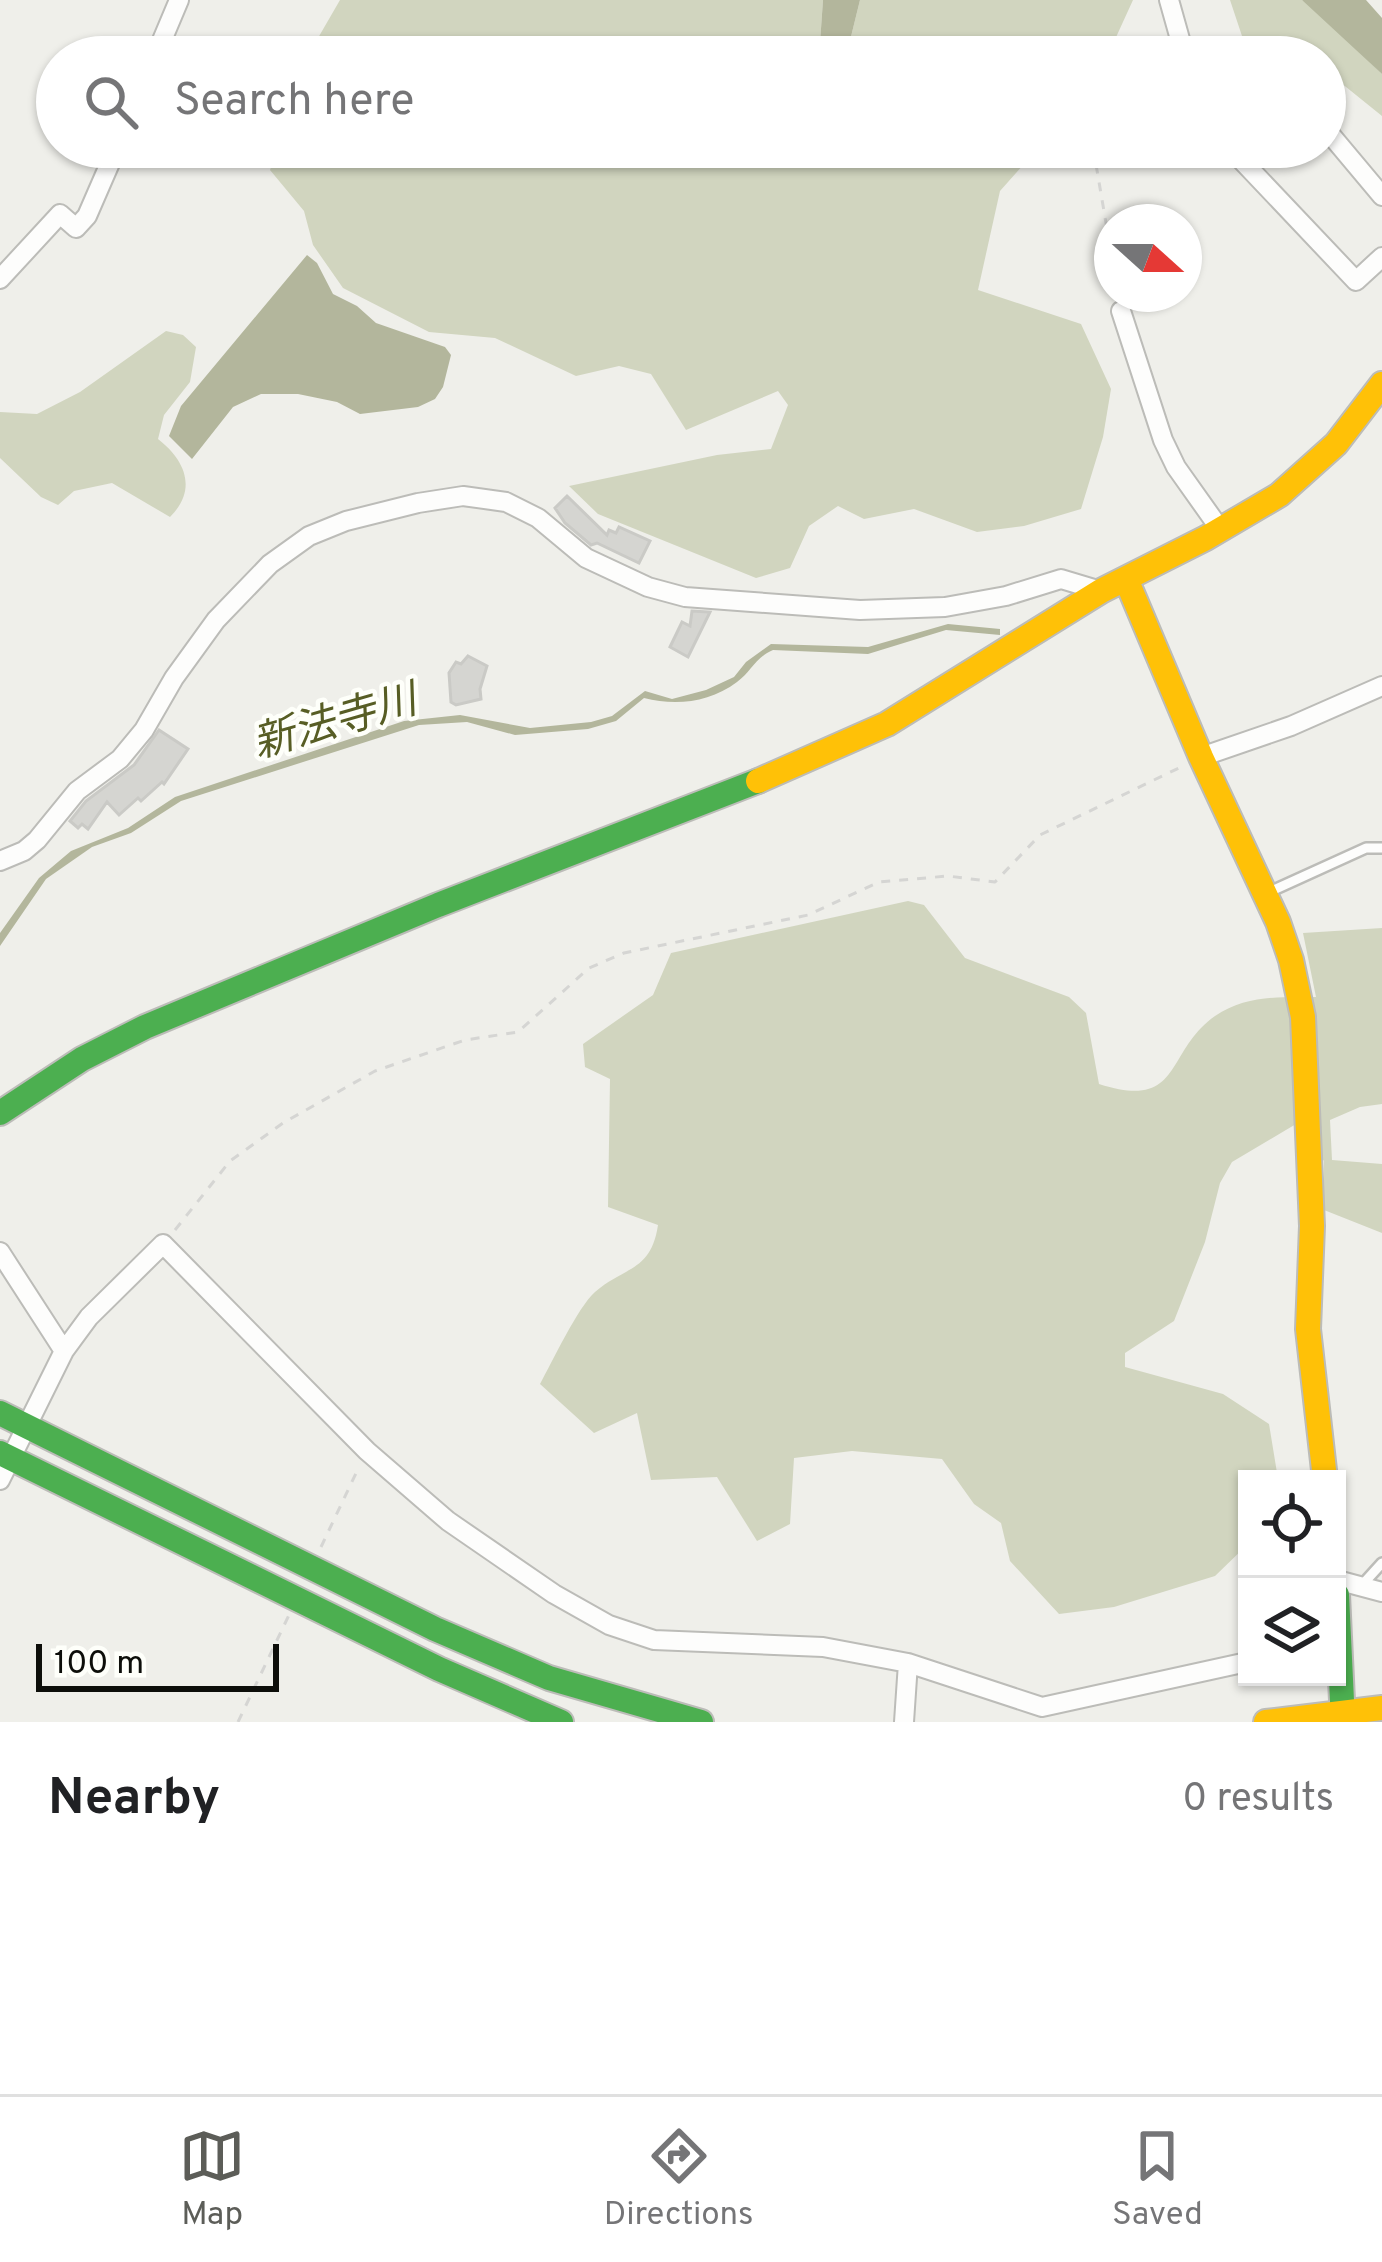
<!DOCTYPE html>
<meta charset="utf-8">
<style>
body{margin:0;font-family:Overpass,"Noto Sans JP",sans-serif;background:#f2f2f2;color:#202124}
.controls{position:absolute;right:36px;bottom:36px;display:grid;overflow:hidden;border-radius:0px;box-shadow:0 3px 9px #0004}
.controls button{width:108px;height:108px;display:grid;place-items:center;padding:0;border:0;border-bottom:3px solid #e0e0e0;background:#fff;color:#202124;font:60px sans-serif}
.compass{position:absolute;left:1094px;top:204px;width:108px;height:108px;border-radius:50%;background:#fff;box-shadow:0 3px 9px #0004;rotate:111deg}
.scale{position:absolute;left:36px;bottom:30px;width:243px;box-sizing:border-box;padding-left:12px;border:6px solid #0d0e0a;border-top:0;font-size:33px;line-height:42px;white-space:nowrap;color:#0d0e0a;-webkit-text-stroke:9px #fefffa;paint-order:stroke}
.list{margin:0;padding:0;list-style:none}
h2{display:flex;justify-content:space-between;align-items:center;height:156px;margin:0;padding:0 48px;font-size:51px}
h2 small{font-size:39px;font-weight:400;color:#757577}
.icon{flex:none;width:66px;height:66px;fill:none;stroke:currentColor;stroke-width:2;stroke-linecap:round;stroke-linejoin:round}
.map{position:relative;flex:none;width:1382px;height:1722px;overflow:hidden}
.search{position:absolute;background:#fff;box-shadow:0 3px 9px #0004;left:36px;right:36px;top:36px;height:132px;display:flex;align-items:center;gap:30px;box-sizing:border-box;padding:0 42px;border-radius:66px;color:#757577;font-size:45px}
.sheet{height:372px;background:#fff}
nav{display:flex;justify-content:space-around;align-items:center;box-sizing:border-box;height:168px;border-top:3px solid #e0e0e0;background:#fff;font-size:33px;color:#757577}
nav a{display:grid;justify-items:center;gap:6px}
nav .on{color:#5c5d58}
.map>svg:first-child{display:block}
</style>
<div class="map">
<svg width="1382" height="1722" viewBox="0 0 1382 1722">
<rect width="100%" height="100%" fill="#efefea"/>
<!-- forest -->
<path fill="#d1d5bf" d="M340,0H823L819,57H307Z
M860,0H1133L1107,57H846Z
M1230,0H1302L1311,5L1382,74V116L1325,70V57H1307L1292,45L1262,57H1249Z
M278,147H1039L1000,191L978,290L1081,324L1111,389L1103,437L1081,509L1024,526L977,532L914,509L864,519L838,506L809,526L790,568L756,578L598,514L569,486L717,455L771,449L788,405L778,391L686,430L651,374L619,366L576,376L495,338L429,332L343,288L313,245L304,211L270,170Z
M166,331L183,335L196,347L190,382L164,415L158,439C185,460 198,489 170,517L112,483L74,491L58,505L41,497L0,458V412L37,414L80,392Z
M908,901L924,905L965,958L1069,997L1086,1013L1099,1084C1183,1111 1164,1052 1215,1016C1246,995 1280,997 1316,997L1303,933L1382,928V1104L1360,1107L1330,1120L1332,1160L1382,1164V1233L1324,1210V1161L1296,1124L1232,1162L1220,1183L1205,1242L1174,1321L1125,1353V1367L1223,1394L1269,1424L1278,1479H1247V1545L1215,1576L1114,1607L1059,1614L1010,1561L1001,1523L974,1504L942,1459L852,1451L794,1458L790,1524L757,1541L717,1477L651,1480L637,1413L594,1433L540,1384C552,1362 578,1307 595,1292C625,1266 651,1272 658,1225L608,1207L610,1079L585,1067L583,1044L653,995L671,953Z"/>
<!-- water -->
<path fill="#b3b69c" d="M823,0H860L846,57H819Z
M1302,0H1366L1382,18V74Z
M307,255L317,263L333,294L357,306L376,323L445,347L451,355L443,387L435,399L418,407L360,414L337,402L298,394H261L233,407L192,459L169,436L181,406Z
M948,624L1000,629V635L946,630L868,654L773,650C756,657 751,672 737,682C709,703 675,706 644,698L616,721L588,729L515,735L467,722L419,725L181,801L131,833L92,847L46,879L0,946V933L39,878L71,851L128,828L175,797L404,721L460,715L530,728L591,722L612,716L645,691L672,699L706,690L734,677L746,662L771,644L868,647Z"/>
<!-- building -->
<path fill="#d5d5d1" stroke="#cacac6" stroke-width="3" d="M567,496L607,535L609,530L616,533L619,527L650,541L639,563L597,543L591,545L565,523L555,508Z
M692,611L710,612L688,657L670,647L682,622L690,626Z
M468,656L487,666L480,689L481,699L456,705L451,702L449,673L456,662L461,664Z
M159,730L188,749L164,784L162,782L141,801L138,798L119,815L107,802L88,829L82,824L78,828L70,821L86,801L134,765Z"/>
<g fill="none" stroke-linecap="round" stroke-linejoin="round">
<!-- lane casing -->
<g stroke="#bcbcb8" stroke-width="14">
<path id="lane" d="M1267,893L1366,848H1382
M1362,1585L1382,1563"/>
</g>
<!-- street casing -->
<g stroke="#bcbcb8" stroke-width="22">
<path id="street" d="M1169,0L1185,57
M155,57L179,0
M1325,128L1382,196
M1229,147L1356,281L1382,257
M0,279L60,214L76,228L87,216L117,147
M1121,311L1163,440L1176,467L1220,529
M1201,757L1291,726L1382,686
M0,861L24,851L37,840L77,791L120,759L144,730L174,678L216,620L270,564L309,536L346,521L418,503L463,496L506,502L538,518L586,558L648,587L685,597L860,610L945,607L1006,596L1061,579L1101,591
M0,1252L64,1351
M0,1480L64,1351L89,1317L163,1244L367,1451L448,1521L554,1594L609,1625L654,1640L823,1647L908,1663L1042,1707L1247,1662
M1337,1580L1382,1592
M904,1722L908,1663"/>
</g>
<!-- fast casing -->
<g stroke="#bcbcb8" stroke-width="28">
<path id="fast" d="M0,1113L82,1059L145,1027L438,905L758,781
M0,1413L435,1629L549,1678L701,1722
M0,1453L439,1669L561,1722
M1337,1595L1343,1722"/>
</g>
<!-- slow casing -->
<g stroke="#bcbcb8" stroke-width="28">
<path id="slow" d="M1126,579L1201,757L1278,922L1291,960L1303,1017L1312,1226L1308,1329L1325,1479
M758,781L887,724L1101,591L1206,538L1279,495L1336,444L1382,384
M1266,1722L1382,1708"/>
</g>
<!-- path -->
<path stroke="#d5d5d3" stroke-width="3" stroke-dasharray="9 9" stroke-linecap="butt" d="M1093,147L1112,258
M175,1230L230,1161L283,1123L375,1071L465,1040L518,1032L589,968L624,953L808,915L879,882L948,876L995,882L1040,835L1183,766
M321,1547L358,1469
M238,1722L289,1615"/>
<!-- lane -->
<use href="#lane" stroke="#fdfdfc" stroke-width="9"/>
<!-- street -->
<use href="#street" stroke="#fdfdfc" stroke-width="18"/>
<!-- fast -->
<use href="#fast" stroke="#4caf50" stroke-width="24"/>
<!-- slow -->
<use href="#slow" stroke="#ffc107" stroke-width="24"/>
</g>
<g text-anchor="middle" stroke-width="9" stroke-linejoin="round" paint-order="stroke">
<!-- water labels -->
<g font-size="42" font-style="italic" fill="#575d24" stroke="#fefffa">
<text transform="translate(334 720) rotate(-16)" y="15">新法寺川</text>
</g>
</g>
</svg>
<div class="controls">
<button><svg class="icon" aria-label="locate" viewBox="0 0 24 24"><circle cx="12" cy="12" r="6"/><path d="M12 2v4M12 18v4M2 12h4M18 12h4"/></svg></button>
<button><svg class="icon" aria-label="layers" viewBox="0 0 24 24"><path d="M12 4l9 5-9 5-9-5zM3 14l9 5 9-5"/></svg></button>
</div>
<svg class="compass" viewBox="-18 -18 36 36"><path d="M0-13l5 13h-10z" fill="#e53935"/><path d="M0 13l5-13h-10z" fill="#757577"/></svg>
<div class="scale">100 m</div>
<div class="search"><svg class="icon" aria-label="search" viewBox="0 0 24 24"><circle cx="10" cy="10" r="6"/><path d="M15 15l6 6"/></svg>Search here</div>
</div>
<section class="sheet">
<h2>Nearby<small>0 results</small></h2>
<ul class="list">
</ul>
</section>
<nav>
<a class="on"><svg class="icon" aria-label="map" viewBox="0 0 24 24"><path d="M3 6l6-2 6 2 6-2v14l-6 2-6-2-6 2zM9 4v14M15 6v14"/></svg>Map</a>
<a><svg class="icon" aria-label="directions" viewBox="0 0 24 24"><path d="M12 3l9 9-9 9-9-9zM9 14v-3h6M13 9l2 2-2 2"/></svg>Directions</a>
<a><svg class="icon" aria-label="saved" viewBox="0 0 24 24"><path d="M7 4h10v16l-5-4-5 4z"/></svg>Saved</a>
</nav>
